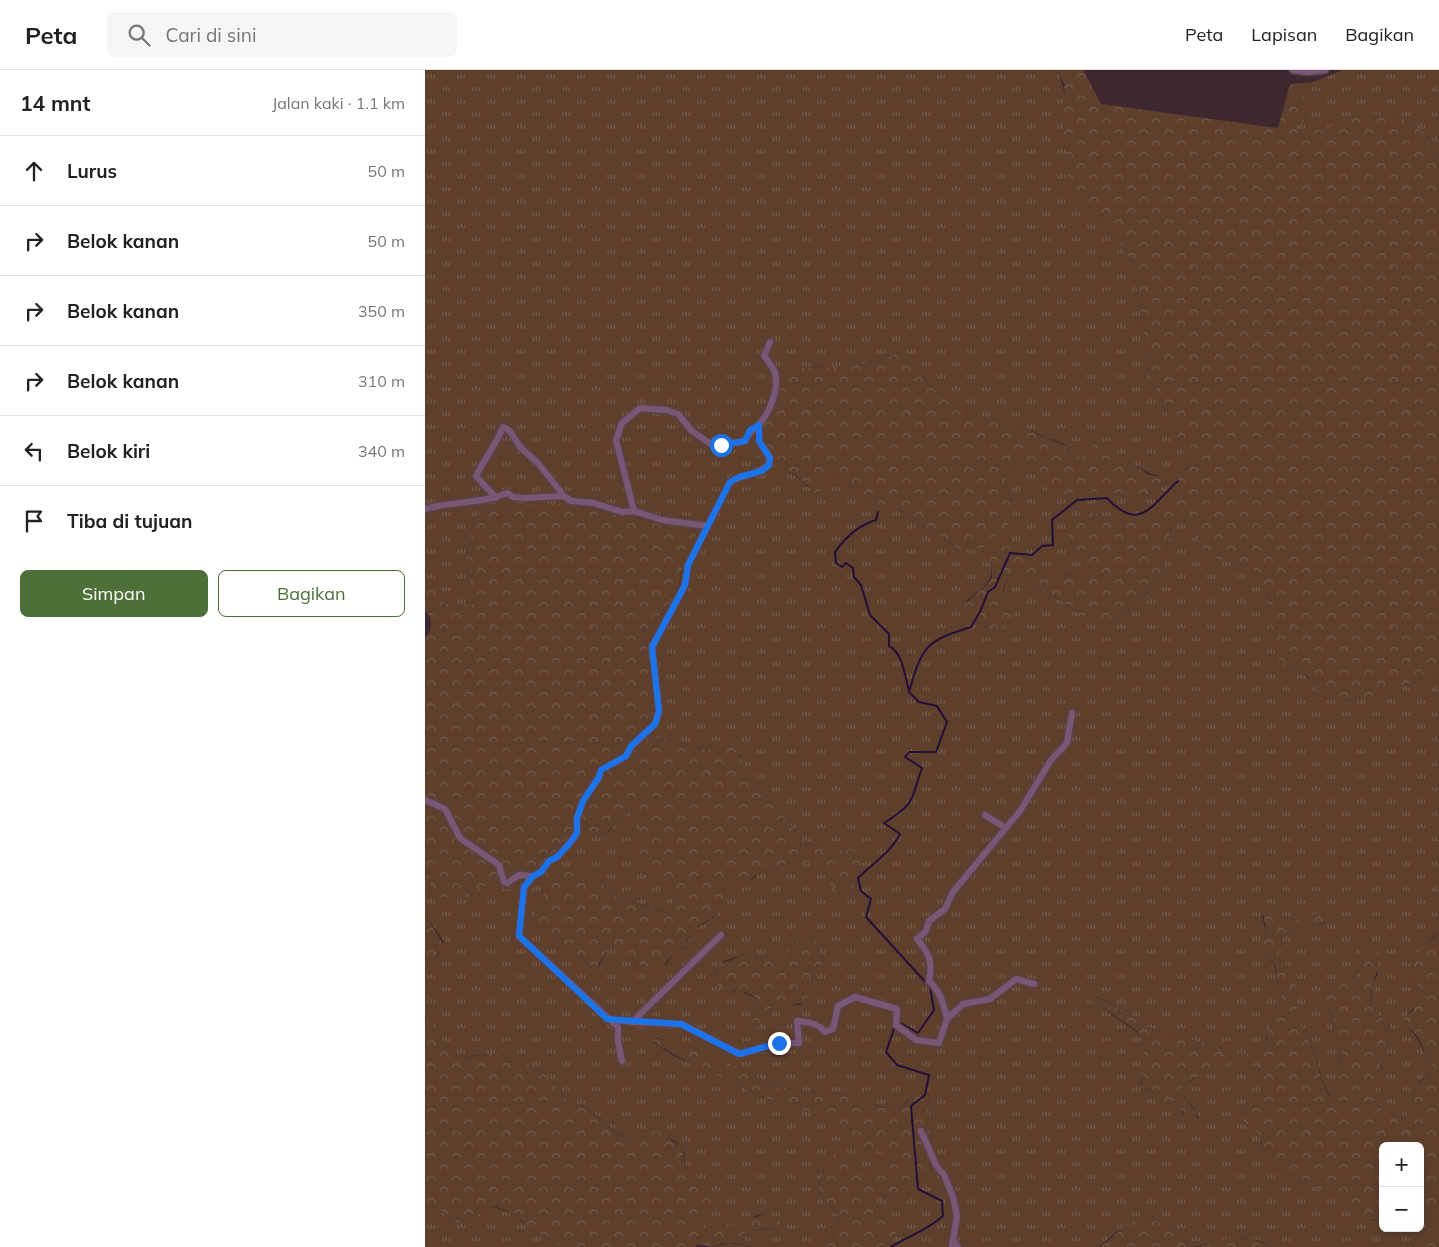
<!DOCTYPE html>
<html lang="id">
<meta charset="utf-8">
<style>
body{margin:0;font-family:Mulish,sans-serif;background:#f6f6f6;color:#222}
.controls{position:absolute;right:15px;bottom:15px;display:grid;overflow:hidden;border-radius:8px;box-shadow:0 2px 8px #0003}
.controls button{width:45px;height:45px;display:grid;place-items:center;padding:0;border:0;border-bottom:1px solid #e0e0e0;background:#fff;color:#222;font:25px sans-serif}
.stop{position:absolute;width:15px;height:15px;margin:-11px;border:4px solid #1a73e8;border-radius:50%;background:#fff}
.stop.end{background:#1a73e8;border-color:#fff;box-shadow:0 1px 5px #0008}
.list{margin:0;padding:0;list-style:none}
h2{display:flex;justify-content:space-between;align-items:center;height:65px;margin:0;padding:0 20px;font-size:21px}
h2 small{font-size:16px;font-weight:400;color:#767676}
.list li{display:grid;grid-template-columns:32px 1fr auto;gap:15px;align-items:center;box-sizing:border-box;height:70px;padding:0 20px;border-top:1px solid #e0e0e0}
.list b{display:block;font-size:19px;white-space:nowrap}
.list em{font-size:16px;font-style:normal;color:#767676}
.actions{display:flex;gap:10px;padding:15px 20px}
.actions a{flex:1;padding:11px 0;border:1px solid #4c7038;border-radius:8px;text-align:center;font-size:18px;color:#4c7038}
.actions .main{background:#4c7038;color:#fff}
.icon{flex:none;width:28px;height:28px;fill:none;stroke:currentColor;stroke-width:2;stroke-linecap:round;stroke-linejoin:round}
.map{position:relative;flex:none;width:1014px;height:1177px;overflow:hidden}
header{display:flex;align-items:center;gap:30px;box-sizing:border-box;height:70px;padding:0 25px;background:#fff;border-bottom:1px solid #e0e0e0}
header strong{font-size:24px}
nav{display:flex;gap:28px;margin-inline-start:auto;font-size:18px}
.search{width:350px;height:45px;background:#f6f6f6;display:flex;align-items:center;gap:12px;box-sizing:border-box;padding:0 18px;border-radius:8px;color:#767676;font-size:19px}
main{display:flex}
aside{flex:1;background:#fff}
.map>svg:first-child{display:block}
</style>
<header>
<strong>Peta</strong>
<div class="search"><svg class="icon" aria-label="search" viewBox="0 0 24 24"><circle cx="10" cy="10" r="6"/><path d="M15 15l6 6"/></svg>Cari di sini</div>
<nav><a>Peta</a><a>Lapisan</a><a>Bagikan</a></nav>
</header>
<main>
<aside>
<h2>14 mnt<small>Jalan kaki · 1.1 km</small></h2>
<ul class="list">
<li><svg class="icon" aria-label="ahead" viewBox="0 0 24 24"><path d="M12 20V5M6 11l6-6 6 6"/></svg><div><b>Lurus</b></div><em>50 m</em></li>
<li><svg class="icon" aria-label="right" viewBox="0 0 24 24"><path d="M7 20v-9h11M14 6l5 5-5 5"/></svg><div><b>Belok kanan</b></div><em>50 m</em></li>
<li><svg class="icon" aria-label="right" viewBox="0 0 24 24"><path d="M7 20v-9h11M14 6l5 5-5 5"/></svg><div><b>Belok kanan</b></div><em>350 m</em></li>
<li><svg class="icon" aria-label="right" viewBox="0 0 24 24"><path d="M7 20v-9h11M14 6l5 5-5 5"/></svg><div><b>Belok kanan</b></div><em>310 m</em></li>
<li><svg class="icon" aria-label="left" viewBox="0 0 24 24"><path d="M17 20v-9H6M10 6l-5 5 5 5"/></svg><div><b>Belok kiri</b></div><em>340 m</em></li>
<li><svg class="icon" aria-label="arrive" viewBox="0 0 24 24"><path d="M6 21V4h12l-3 4 3 4H6"/></svg><div><b>Tiba di tujuan</b></div></li>
</ul>
<div class="actions"><a class="main">Simpan</a><a>Bagikan</a></div>
</aside>
<div class="map">
<svg width="1014" height="1177" viewBox="0 0 1014 1177">
<defs>
<pattern id="grass-tufts" width="24" height="20" patternUnits="userSpaceOnUse" patternTransform="scale(1.25)"><rect width="24" height="20" fill="#5e3f2c"/><path d="M3 7l-1-3M5 7V3M7 7l1-3M15 17l-1-3M17 17v-4M19 17l1-3" fill="none" stroke="#755a4a"/></pattern>
<pattern id="forest-crowns" width="20" height="18" patternUnits="userSpaceOnUse" patternTransform="scale(1.25)"><rect width="20" height="18" fill="#5e3f2c"/><path d="M2 6a3 3 0 1 1 6 0M12 15a3 3 0 1 1 6 0" fill="none" stroke="#755a4a"/></pattern>
</defs>
<rect width="100%" height="100%" fill="#3f272f"/>
<!-- grass -->
<path fill="url(#grass-tufts)" fill-rule="evenodd" d="M0,0H628L634,4L640,25L637,46L650,128L690,167L708,194L725,304L765,396C737,415 725,404 700,389C691,383 676,381 666,377L656,388L646,383L639,374L598,358L577,355L556,348L515,325L473,282C447,299 400,297 370,298C364,298 357,301 351,302L353,316L327,384C345,395 369,399 382,417L401,407L404,403H409L423,412L434,426L477,441L537,481L586,432L580,411L588,397C606,391 622,415 634,426C658,421 686,418 708,430L726,424L737,413L747,411L751,415C750,422 746,427 743,434C727,465 690,451 664,442L644,467L661,500V506L656,508L652,504C626,507 607,497 590,476L565,493C571,512 555,519 542,530L543,554L555,551L564,559L588,539C573,528 578,515 588,503H593L610,517L626,523L652,542L683,557C698,545 731,519 737,501C744,482 739,465 754,449C772,452 771,476 786,485C797,492 814,490 826,497C855,513 836,569 861,595C866,601 876,601 881,606C889,612 895,622 901,629L928,631L959,623L1014,602V863L1007,868L986,902L995,921L991,935L983,943L982,957C996,968 995,982 1007,993V999L995,1011L987,1025L988,1041L985,1045L974,1048L954,1038L949,1023L958,999L951,989L953,984L959,977L966,958L945,936L948,914L953,904L935,879L939,894L923,912L906,915L902,938L908,947L909,969L918,985L914,995L913,1020L906,1028C896,1013 894,994 887,977C882,967 875,957 872,946C870,936 873,925 870,915C867,901 849,883 858,868C864,859 891,855 901,853L890,845L862,851L852,838L842,837L837,846L842,867L837,878V883L849,894L853,917L856,922L855,932L841,968L842,973L839,982L822,984L819,989L833,997L842,1019C835,1029 826,1030 817,1039L820,1054L830,1057L834,1061L839,1084L848,1096L936,1139L947,1150L958,1152V1158H995V1149L1014,1147V1165L982,1177H848L833,1170L816,1168L767,1177L761,1175L747,1158L720,1146L690,1163L674,1177H453L466,1172L461,1149L452,1135L454,1130C463,1123 471,1127 480,1124C497,1118 503,1102 512,1089L507,1079L506,1063L503,1053L504,1020L482,1030L478,1040L455,1037L424,1025L384,1022L355,1017L231,967L228,972C236,976 242,983 251,987C278,998 306,1009 330,1024L412,1052L433,1076L455,1081L467,1090L464,1101L448,1106L427,1097L420,1088L399,1097L393,1121L401,1134L414,1145L413,1159L393,1177H287L303,1173L325,1176L316,1165L326,1160L349,1159V1147L333,1145L286,1165H280L277,1151L285,1143L284,1117C270,1111 258,1100 260,1084L251,1072L234,1061C225,1064 209,1071 200,1067C184,1061 164,1031 144,1034C133,1016 121,1000 100,993C96,992 92,994 88,993C79,991 75,984 62,984C53,984 44,988 35,988C19,977 13,962 0,948V899L5,890L15,884L19,871L0,845V799L3,802L7,824L12,827L46,825L54,817L101,807L144,763L159,760L174,765L184,761L198,746L208,741L216,748V758L212,768L219,803L249,815L247,836L238,842L191,826L161,802L135,800L117,808L119,824L109,848L123,869L134,873L159,890L166,898L174,897L183,878C195,874 205,881 211,892L241,895L249,883L259,878L269,860L292,845L298,822L297,811L328,809L336,802L373,790L377,794H394C403,808 407,823 425,826L439,788L429,782L394,777L379,771L344,729L327,715L316,691V685L299,678L278,680L258,673L224,667L218,661L227,645L228,633L221,575L229,555L254,515L258,494L261,490L271,460L238,456L206,446H195L145,434H94L61,440L52,446L47,456L45,472L40,483L48,534H19C13,526 11,518 0,515ZM383,865H388L393,875L394,885L399,887L388,901L387,917L375,935C351,934 337,935 332,962L327,960L328,949L335,939L332,929L313,920L308,922L291,903L298,891L324,883L334,888L363,883L369,874ZM672,927L703,942L725,958L737,963L793,976L800,980L805,989L755,1017V1022L770,1039L774,1048L758,1044L756,1039L738,1033L736,1022L722,1020L716,1013C719,998 722,980 716,965L663,928Z
M918,0H1014V90L1008,84L1000,64L982,50L947,44L895,60H877L861,57L878,52C890,38 878,22 865,14L888,12Z
M0,1130L32,1153L47,1149L66,1136L93,1146L96,1151L137,1177H0Z"/>
<!-- forest -->
<path fill="url(#forest-crowns)" d="M628,0H658L676,34L853,58L865,14C876,20 882,27 884,40L878,52L862,57L877,60H895L937,45L947,44L982,50L1000,64L1008,84L1014,90V602L959,623L928,631L901,629C895,622 889,613 882,606C873,599 859,599 853,588C837,560 855,522 828,499C817,489 797,493 785,485C771,475 772,452 754,449C738,465 745,484 736,503C727,522 699,544 682,558L652,542L626,523L610,517L593,503H588C572,523 577,524 589,541L588,549L572,561L564,559L555,551L543,554C522,536 564,520 567,507C568,501 565,494 565,487L574,477L590,476C607,497 626,507 652,504L657,508L661,506V500L644,467L648,449L658,443L664,442C691,451 727,465 743,433C746,427 750,422 751,415L747,411L737,413L726,424L708,430C680,415 657,426 629,426C617,415 607,391 588,397L580,411L588,442L584,453L559,477L537,481L477,441L434,426L423,412L409,403H404L401,407V417L390,423L371,405L336,389L327,384L322,377L323,370L346,338L351,302C357,301 364,298 370,298C400,297 447,299 473,282L515,325L556,348L577,355L598,358L639,375L646,383L656,388L668,375L676,373L724,405C739,408 752,405 765,396L725,304L708,194L690,167L650,128L643,108L637,46L640,25L639,14L634,4Z
M94,434H145L195,446H206L238,456L271,460L268,478L258,494L254,515L229,555L221,575L228,633L227,645L219,661L224,667L258,673L278,680L311,677L327,715L344,729L379,771L394,777L429,782L439,788L425,826C406,823 403,808 394,794H376L373,790L336,802L322,811H298L301,832L300,837L292,845L273,856L262,870L263,875L249,883L236,898C207,906 210,871 183,878L170,901L159,890L134,873L118,867L111,859L109,848L119,824L117,808L120,803L145,798L161,802L191,826L237,842L247,836L249,815C230,809 203,800 210,775C212,764 216,759 216,748L208,741L198,746L183,761L174,765L159,760L144,763L98,812L83,820L60,816L41,827H12L7,824L3,802L0,799V568C8,559 8,548 0,540V515L11,519L19,534H48L40,483L45,472L47,456L52,446L61,440Z
M844,836H850L862,851C876,850 895,837 906,848C896,858 864,856 858,869C850,884 867,901 871,915C873,925 870,936 873,946C875,957 882,967 887,978C894,994 895,1013 905,1028L913,1020V1000L918,985L909,969L908,947L900,933L901,916C925,910 922,916 939,894L935,879L940,876L952,881L955,886C953,903 944,919 945,936L966,958L959,977L951,989L960,1004L958,1011L953,1013L949,1023L954,1038L974,1048C993,1044 984,1033 989,1019L1007,999V993C996,982 1000,977 992,966C987,958 980,958 979,947L988,940L995,921L986,902L990,886L1014,863V1147L995,1149V1076H958V1152L943,1148L935,1139L848,1096C829,1079 847,1066 820,1054C808,1033 833,1032 842,1019L833,997L819,989L822,984L839,982L842,973V963L855,932L856,922L853,917L850,894L837,883L836,878L842,867L838,841Z
M0,845L20,877C14,885 4,889 0,899Z
M382,865H388L393,875L394,885L403,891L388,901C386,908 389,917 385,924C372,948 340,917 332,963L327,960L328,949L335,939L332,929C320,918 306,923 293,917C289,908 294,902 293,893L304,891L324,883L334,888L362,883L369,874Z
M666,925L703,942L725,958L737,963L793,976L800,980L805,989C794,1006 770,1003 756,1017L755,1022L772,1043V1050L762,1048L756,1039L751,1038L743,1041L738,1038L736,1023L717,1018L719,975L716,965L707,957L662,928Z
M0,948C13,961 19,977 35,988C46,988 56,984 66,984C76,984 80,991 88,993C91,994 96,992 99,993C121,999 133,1017 144,1034C166,1032 187,1065 202,1068C214,1070 229,1057 239,1062C243,1064 244,1069 247,1071C264,1081 255,1089 264,1102C271,1111 280,1114 288,1121L293,1135L277,1151L281,1165H286C302,1158 345,1133 357,1154L354,1158L326,1160L316,1165L326,1176L309,1173H297L287,1177L272,1174L271,1177H137L101,1155L93,1146L72,1137L66,1136L47,1149L32,1153L0,1130Z
M226,967L280,981L332,1008L355,1017L384,1022L424,1025L455,1037L478,1040C483,1029 489,1021 499,1016L504,1020L503,1053L506,1063L507,1079L512,1089C503,1102 497,1118 480,1124C471,1127 463,1123 454,1130L452,1135L472,1162L466,1172L453,1177H393L413,1159L414,1145L401,1134L393,1121L399,1097L410,1084L420,1088L427,1097L448,1106L464,1100L467,1090L455,1082L433,1076L411,1052L330,1024L321,1018C303,1009 232,981 226,967Z
M720,1146L747,1158L761,1175L767,1177H674C690,1168 701,1150 720,1146Z
M1014,1165V1177H982L986,1175Z
M804,1168L828,1169L848,1177H773Z"/>
<g fill="none" stroke-linecap="round" stroke-linejoin="round">
<!-- stream -->
<path stroke="#240f3b" stroke-width="2" d="M453,442L451,450C434,455 420,468 410,482L411,493L417,497L421,493L428,498L429,507L436,515L445,545L464,564V576C478,583 480,607 484,621
M474,952L493,963L509,940L505,917L441,847L446,829L436,821L433,808C447,794 467,781 475,764L459,753C492,732 485,731 497,698L480,687L484,682H511L522,652L512,636L494,632L484,622C497,577 500,571 546,557L555,542L563,522L570,517L585,483L607,485L617,476L628,475L627,450L652,430L682,428C715,464 727,434 753,411
M466,1177C483,1166 503,1160 518,1146L517,1131L493,1119L486,1036L500,1025L504,1005L472,995L461,982L470,956"/>
<!-- minor casing -->
<g stroke="#59434a" stroke-width="9">
<path id="minor" d="M868,0L882,2L900,0
M71,428L51,406C60,388 71,375 78,357L84,360L96,378L113,393L139,426
M0,439C27,431 57,434 82,423L88,427L100,428L139,426L146,431L169,433L197,442L209,441L237,450L283,456
M209,441L191,370L197,353L215,338L241,340L253,344L267,361L290,377L320,371C325,361 327,361 334,354C345,343 354,318 350,303C348,297 343,291 339,286L345,272
M0,730L20,739L35,768L74,795L79,812L82,813L94,805L108,806
M560,745L579,757
M609,914L591,909L565,929L538,934L522,949C518,933 516,922 504,911C508,892 504,883 492,869L501,861L504,851L520,839L528,822L595,741L626,690L642,673L647,643
M183,949L207,952L296,865
M207,952L256,954L315,984L354,973H374L372,951C383,952 393,953 400,962L408,959L413,936L430,927L472,939L471,955L491,970L514,973L522,949
M197,991L193,972V957L94,866L99,817L108,806L116,802L124,791L132,787L144,774L152,763V748L158,731L174,707L176,700L201,686L207,676L230,654L234,641L227,577L260,515L263,495L305,412C317,405 332,405 343,395L345,388L334,371V355
M496,1061L511,1095L519,1105L528,1127L532,1146L528,1170
M527,1177L528,1170L533,1177"/>
</g>
<!-- minor -->
<use href="#minor" stroke="#785674" stroke-width="6"/>
</g>
<g fill="none" stroke-linecap="round" stroke-linejoin="round">
<!-- route -->
<path stroke="#1a73e8" stroke-width="6" d="M296,375L320,371L325,360L334,355V371L345,388L344,395L337,401L314,407L305,412L263,495L260,515L227,577L234,641L230,654L206,676L201,686L176,700L174,707L158,731L152,748V763L144,774L132,787L124,791L116,802L108,806L99,817L94,866L182,949L256,954L314,984L354,973"/>
</g>
</svg>
<div class="controls">
<button>+</button>
<button>−</button>
</div>
<div class="stop" style="left:296px;top:375px"></div>
<div class="stop end" style="left:354px;top:973px"></div>
</div>
</main>
